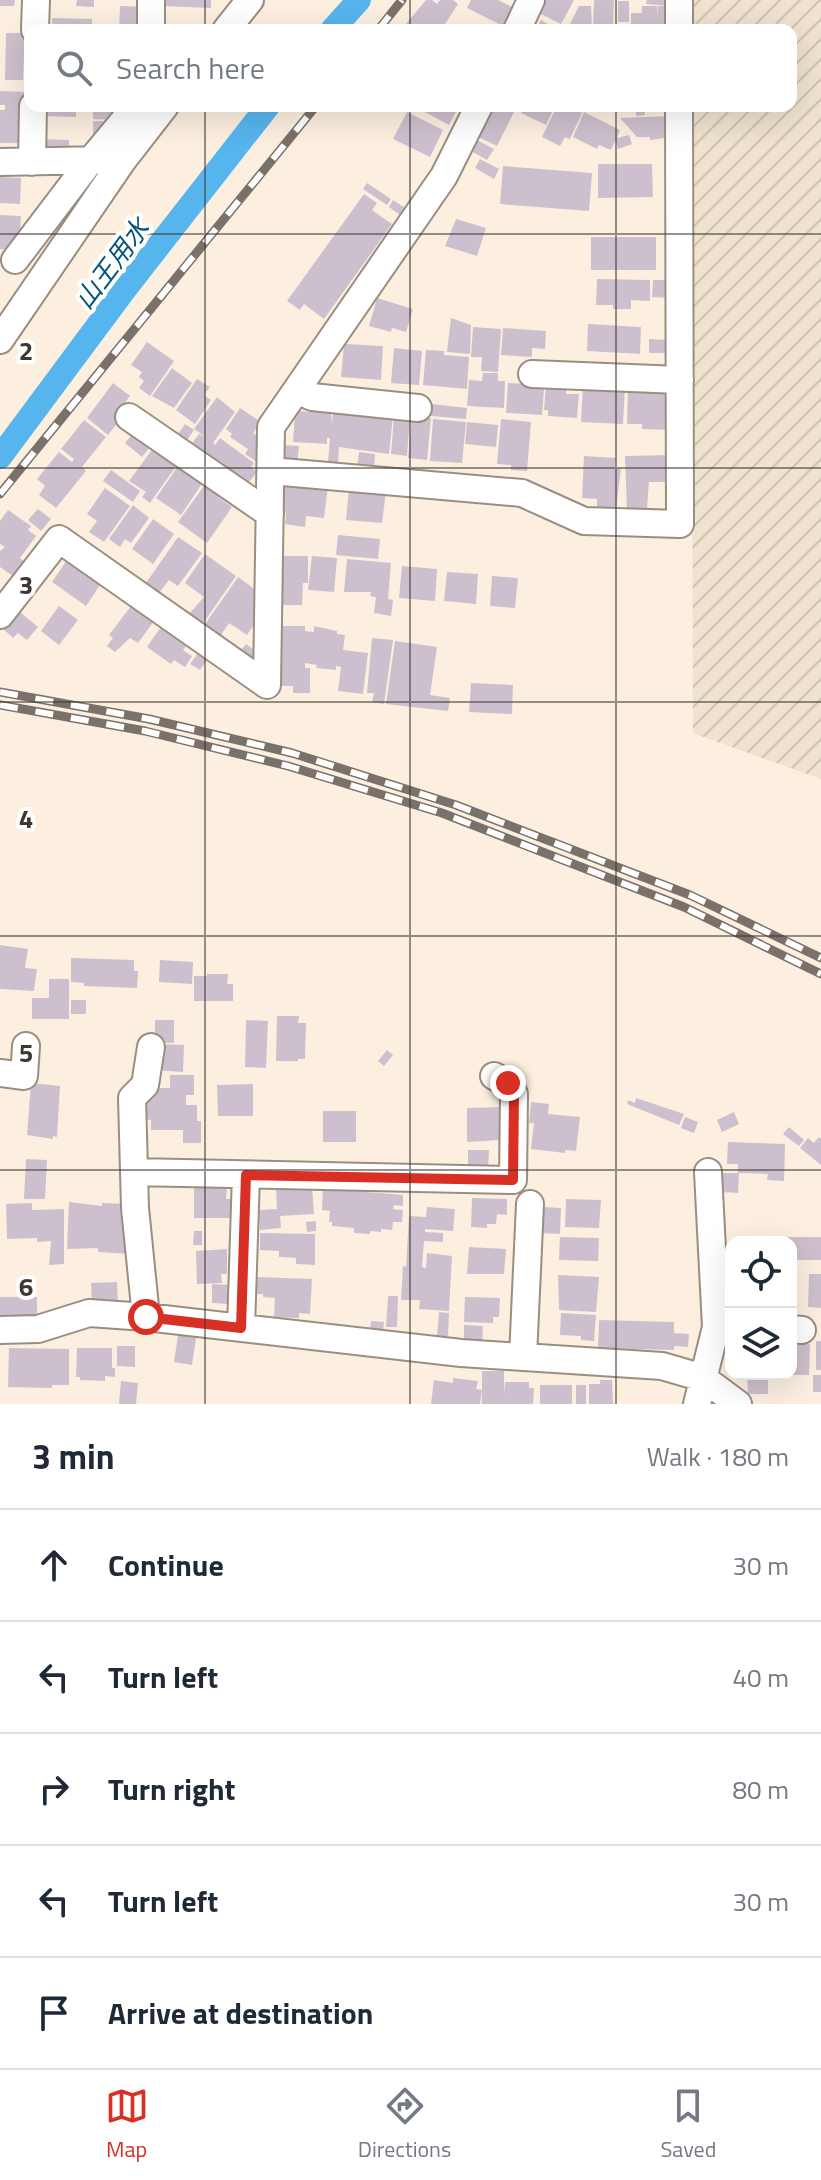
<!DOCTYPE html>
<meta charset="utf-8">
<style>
body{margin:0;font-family:"Titillium Web","Noto Sans JP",sans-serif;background:#f2f2f3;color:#1f2937}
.controls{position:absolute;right:24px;bottom:24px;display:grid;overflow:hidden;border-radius:16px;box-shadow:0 8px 32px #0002}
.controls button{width:72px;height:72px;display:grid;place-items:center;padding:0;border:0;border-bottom:2px solid #e0e1e3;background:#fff;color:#1f2937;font:40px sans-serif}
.stop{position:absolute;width:24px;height:24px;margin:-18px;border:6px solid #d93025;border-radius:50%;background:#fff}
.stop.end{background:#d93025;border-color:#fff;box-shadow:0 2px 8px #0008}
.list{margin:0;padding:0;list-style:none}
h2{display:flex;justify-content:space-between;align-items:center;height:104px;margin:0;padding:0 32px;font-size:34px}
h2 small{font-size:26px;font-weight:400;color:#747a83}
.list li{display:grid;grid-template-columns:52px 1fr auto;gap:24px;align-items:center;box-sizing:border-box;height:112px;padding:0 32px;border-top:2px solid #e0e1e3}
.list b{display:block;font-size:30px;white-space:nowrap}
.list em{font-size:26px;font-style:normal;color:#747a83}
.icon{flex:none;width:44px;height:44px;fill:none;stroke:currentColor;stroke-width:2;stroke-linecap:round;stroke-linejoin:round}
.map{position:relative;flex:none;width:821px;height:1404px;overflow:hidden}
.search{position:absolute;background:#fff;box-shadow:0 8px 32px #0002;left:24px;right:24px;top:24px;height:88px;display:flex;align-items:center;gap:20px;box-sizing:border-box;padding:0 28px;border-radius:16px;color:#747a83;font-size:30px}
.sheet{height:664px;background:#fff}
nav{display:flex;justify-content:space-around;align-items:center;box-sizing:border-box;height:112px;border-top:2px solid #e0e1e3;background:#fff;font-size:22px;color:#747a83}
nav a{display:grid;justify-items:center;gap:4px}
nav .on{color:#d93025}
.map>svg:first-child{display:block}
</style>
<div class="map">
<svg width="821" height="1404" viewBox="0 0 821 1404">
<defs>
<pattern id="industrial-furrows" width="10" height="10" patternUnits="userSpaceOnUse" patternTransform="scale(2)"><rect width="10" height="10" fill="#efe2cf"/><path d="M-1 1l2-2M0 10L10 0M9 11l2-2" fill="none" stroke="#cec3b2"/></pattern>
</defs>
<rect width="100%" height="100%" fill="#fcefe0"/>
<!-- industrial -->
<path fill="url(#industrial-furrows)" d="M690,0H821V779L693,733L691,106H791V30H691Z"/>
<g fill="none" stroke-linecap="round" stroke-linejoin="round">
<!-- canal -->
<path stroke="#56b5ed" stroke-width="24" d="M332,30L359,0
M0,457L125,289L268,106"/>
</g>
<!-- building -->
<path fill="#cdc0ce" d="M0,0H15L14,6H0Z
M77,0H94V7L76,6Z
M164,0H211V8L163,6Z
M426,0H432L437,4L440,0H453L458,4L441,30H411L405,25Z
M471,0H498L512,7L503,26L467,8Z
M543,0H574L561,24L537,12Z
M594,0H614L613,30H593Z
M647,0H669V6L646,4Z
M618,1H629V22H618Z
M120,6L148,7L147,30H119Z
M579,6H591L592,30H567Z
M642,6H657V16L658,6H670L669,16H664V22H670V30H631V13H642Z
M52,18L92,19V30H48L49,27H52Z
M541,20L558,30H535Z
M6,33H25L23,80H5Z
M0,91L27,92L26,138L21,143H0V110H5V105H0Z
M43,106H90V112L76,111V117L43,116Z
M93,106H123L115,120L93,119Z
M414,106H459L449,125Z
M494,106H517L497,146L478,137Z
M524,106H555L546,125L521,113Z
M557,106H568L582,113L570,139L565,137L560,146L542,137Z
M636,107H644L645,115L636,116Z
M407,112L443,130L430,157L393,139Z
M584,112L620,130L617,138L629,135L632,144L618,149L615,141L611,150L599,145L597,149L573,137Z
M670,116L671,137L650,140V137H637L620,118Z
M93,121H103V138H93Z
M42,139L69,140V159H42Z
M477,140L494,149L487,160L471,151Z
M480,159L499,169L494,179L475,168Z
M598,164H652L653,197L598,198Z
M503,166L592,173L589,211L500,204Z
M0,177L21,178L20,204L0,203Z
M367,183L391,199L387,205L363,189Z
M364,194L377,203L372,210L392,224L324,319L304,304L300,310L287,301Z
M393,200L405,208L400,215L389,207Z
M0,215L21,216L19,250L0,249Z
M456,219L486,228L477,256L445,246Z
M591,237H656V270H591Z
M597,279L650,280V301L631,300V309H613V305H596Z
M653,280H671V298L652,297Z
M377,298L413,309L406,332L392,328L391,332L369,326Z
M451,318L471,325L470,354L447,352Z
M588,324L641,327L640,354L587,351Z
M473,327L501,329L498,372L481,371L482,357H471Z
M503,328L546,331L545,349L532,348V357L501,355Z
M649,339L668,340V353H649Z
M147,342L174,361L150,396L139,388L144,381L139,377L142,372L131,365Z
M344,344L383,346L381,380L341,377Z
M394,348L422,351L419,385L391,383Z
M426,350L444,351V355L469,357L467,389L423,385Z
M172,368L192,383L174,408L152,396Z
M483,373H498V381H505L504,408L467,406L469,380L482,381Z
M197,379L210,387L204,395L211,400L195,424L176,410Z
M113,383L130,396L117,413L122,417L108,435L87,418Z
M508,383L531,384V388L544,389L542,415L506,413Z
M546,384L560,385L559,390H566V394H579L577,418L548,416V410H544Z
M583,384L625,386L623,424L581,422Z
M628,385L667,386L671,430L642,429V424H627Z
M217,397L235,412L213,443L215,445L220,438L254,463L251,467L257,472L246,486L190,446L199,434L207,438L194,429Z
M432,404L467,408L466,419L431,416Z
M240,408L261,422L253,433L260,438V464L245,454L248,449L230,437L232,434L226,429Z
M333,410L393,416L389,454L339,447L338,463L328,462L330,438H327V444L293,442L295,411L331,413L332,424Z
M412,416L431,418L427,460L408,458Z
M394,417L410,418L407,456L391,454Z
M433,419L466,422L462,463L430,461Z
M501,419L531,422L527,471L511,470V465L497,464Z
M84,420L106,437L82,467L86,471L56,508L39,495L45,486L37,479L59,452L72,462L74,459L61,449Z
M467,422L498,425L496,447L465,444Z
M185,424L194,430L185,443L176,437Z
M136,430L153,443L142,457L125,443Z
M282,445L299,446L297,463L281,461Z
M154,447L177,465L150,503L142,497L146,492L129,481Z
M359,452L375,454L374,471L357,469Z
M671,455V482H649L647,508L627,511L625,456Z
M584,456L616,458L615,468L621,469L616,508L597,507V499L582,498Z
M178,466L203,482L181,515L156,498Z
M111,470L140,491L133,502L103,481Z
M209,479L224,489L218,497L232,507L207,543L178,522Z
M287,481L328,485L324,518L306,516L305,527L285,524L286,514L284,509H279L278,487H286Z
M105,488L130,506L104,542L89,532L97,521L87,514Z
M349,488L386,492L382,523L346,520Z
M133,505L149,518L131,543L125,539L120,547L109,539Z
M38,509L51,519L41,531L28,520Z
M8,510L31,526L28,530L36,536L20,558L27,564L16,578L0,567V551L5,547L0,544V521Z
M153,519L174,534L153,564L132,549Z
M338,535L380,539L378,559L336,555Z
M178,537L202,553L178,586L169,580L159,593L146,583Z
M205,554L236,576L202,625L188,615L204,597L185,583Z
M280,556H308V583H303L302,605H280Z
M312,556L337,558L334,592L308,590Z
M347,559L391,563L388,599L393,600L391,616L374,613L376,597L370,596L371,592H344Z
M67,560L74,566L76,563L100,585L86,606L52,582Z
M402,566L437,569L435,601L399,598Z
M447,572L478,574L476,604L444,601Z
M492,576L518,578L515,608L490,606Z
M238,577L261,594L262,613L247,635L229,623L219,638L203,627Z
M134,602L154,621L138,643L130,638L115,652L107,646L113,638L109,635Z
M59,606L78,620L59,645L41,631Z
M15,608L38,627L27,640L18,633L13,638L0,626Z
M163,624L189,642L183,650L192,656L185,667L174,660L171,664L147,647Z
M279,626H305V631L314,632V626L337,631V634L345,635L343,650L368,653L363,694L338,691L341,667L336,666V670L316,668L317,665L305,663V668H310V693H293V686H280Z
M372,638L393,640L384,704L372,702L374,693H367Z
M395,641L437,647L430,695L450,698L448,711L386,704Z
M246,644L254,650L253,652L257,656L254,659L239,653Z
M201,649L210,655L200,670L190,664Z
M471,683L513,685L512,714L469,712Z
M0,945L28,949L25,968L37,969L34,991L0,989Z
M71,958L134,960V971H138L137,988L84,986V983L71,982Z
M160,960L193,962L192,984L159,982Z
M207,974H228L227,984H233V1001H194V976H207Z
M49,979H69V1019H32V998H49Z
M71,1000H86V1014H71Z
M277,1016H299L298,1023H306L305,1059H298V1061H276Z
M155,1020H174V1043L155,1042Z
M246,1020L268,1021L266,1068L245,1067Z
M155,1044L184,1045L183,1072L154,1070Z
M387,1050L393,1055L384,1066L378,1061Z
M170,1075H194V1095H186V1105H197V1121H201V1143H183V1130H151V1120L142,1119V1100H151V1088H170Z
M31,1083L60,1086L57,1137L53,1136V1139L27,1135Z
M253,1084V1116H218L217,1085Z
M636,1098L684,1114L679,1125L627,1104L628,1100L635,1103Z
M531,1102L549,1104L548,1114L580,1117L576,1151L565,1150V1153L531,1149L534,1123H529Z
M503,1107L504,1135H500V1140L467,1142V1108Z
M323,1111H356V1142H323Z
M734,1112L739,1124L722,1132L717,1120Z
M685,1117L698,1122L694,1133L681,1128Z
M789,1127L804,1140L799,1146L783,1134Z
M819,1137L821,1139V1165L800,1148L808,1138L814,1143Z
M728,1142L785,1144L784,1181L767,1180L768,1174L738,1173V1164H727Z
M468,1150H489L488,1168H468Z
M26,1159L47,1160L45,1199H24Z
M721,1173H739L738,1193L721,1192Z
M312,1185L314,1214L280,1216L281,1228L260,1230L259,1210L277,1209L276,1187Z
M323,1186L367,1189L366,1192L403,1195V1206L394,1205L393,1209L403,1210L402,1222H393L392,1230L381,1229V1232L370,1231V1234L354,1233V1228L332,1226V1222H329L330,1211L322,1210Z
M194,1188H227L226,1199H231V1218H194Z
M472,1198L507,1199V1215L497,1214L496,1224H487V1228L471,1227Z
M566,1199L601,1200L599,1228L565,1227Z
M69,1202L102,1206V1203L128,1204L130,1254L98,1252V1248L67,1249Z
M32,1203V1210L64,1209V1264L49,1265L51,1241L37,1242V1238L7,1239L6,1204Z
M427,1207L455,1209L453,1231L425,1229V1232L443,1233V1242L424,1241L422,1267L426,1268L427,1253L452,1256L449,1311L419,1309L420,1300H401L403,1266L406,1267L409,1216L426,1217Z
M543,1207L561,1208L560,1234L541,1233Z
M316,1221V1231L307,1232L306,1222Z
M194,1231H202V1245H193Z
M260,1233L315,1234V1265L296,1264V1258L279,1257V1251L260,1250Z
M560,1237L599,1238L598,1261L559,1260Z
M736,1237H821V1260H791V1242H736Z
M469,1247L506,1249L504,1274H467Z
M227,1249V1274H221L222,1283L197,1284L196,1251Z
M724,1272H731V1288H723Z
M809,1274H821V1308L808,1307Z
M558,1275L599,1277L596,1312L559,1310Z
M257,1277L312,1279L310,1314L299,1313V1318L274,1317L275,1298L263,1297V1294H256Z
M117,1282L118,1304L92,1306L91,1283Z
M212,1284L231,1285L230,1304L212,1303Z
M388,1296H398L397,1327H386Z
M0,1297H37V1317H0Z
M465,1297L500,1298L499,1317H493V1323L464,1322Z
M439,1312L449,1313L448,1336H437Z
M561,1313L596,1315L594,1341L581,1340V1336L560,1335Z
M599,1320L674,1322V1333L689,1334L688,1347L674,1346V1350L598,1348Z
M371,1321L384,1322L383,1331L370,1330Z
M464,1325L483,1326L482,1344L464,1343Z
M179,1329L197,1332L192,1365L174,1362Z
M816,1341H821V1370H816Z
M791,1344H810L809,1375H791Z
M117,1346H135V1367L117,1366Z
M9,1348L69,1349V1385H52V1388L8,1387Z
M77,1348H112V1368H115V1377L105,1376V1381L80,1380V1377H76Z
M482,1371H504V1395L505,1382H529V1388H534L533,1404H482Z
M747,1374H768V1394H748Z
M813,1375H821V1392H813Z
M453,1378L478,1381L476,1389L482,1390L480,1404H431L434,1380L453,1383Z
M600,1380H612L613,1404H589V1384H600Z
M121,1381L138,1383L136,1404H119Z
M540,1385H572V1404H540Z
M576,1385H586V1404H576Z"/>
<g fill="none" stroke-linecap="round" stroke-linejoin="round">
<!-- minor casing -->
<g stroke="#9a8e80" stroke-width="30">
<path id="minor" d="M151,0V30
M679,0V30
M35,30L36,0
M226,30L250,0
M517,30L531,0
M0,162L103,160
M32,162L33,106
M15,260L91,160L136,106
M0,340L123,160L165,106
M532,374L680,380
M297,390L312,397L418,408
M129,417L270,514
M271,471L522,493L584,521L680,524L679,106
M0,615L59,539L267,685L271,427L444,176L479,106
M0,1073L24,1076L26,1046
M134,1172L513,1180L514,1094L508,1083L494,1076
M146,1317L135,1208L132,1098L145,1085L151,1047
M241,1328L246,1175
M791,1329L802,1330
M0,1330L38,1329L89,1313L146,1317L461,1353L662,1366L703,1378L738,1404
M523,1357L530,1204
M697,1404L716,1327L708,1172"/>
</g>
<!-- minor -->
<use href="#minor" stroke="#fff" stroke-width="26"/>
<!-- rail casing -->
<g stroke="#7a726a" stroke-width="9">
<path id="rail" d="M378,30L402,0
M0,494L316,106
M0,692L149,719L292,753L456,805L690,895L821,958
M0,705L145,731L288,766L442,813L684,907L821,974"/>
</g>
<!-- rail -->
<use href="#rail" stroke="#fff" stroke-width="6" stroke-dasharray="18" stroke-linecap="butt"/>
</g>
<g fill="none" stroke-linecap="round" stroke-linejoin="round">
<!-- route -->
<path stroke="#d93025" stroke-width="10" d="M146,1317L241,1328L246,1175L513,1180L514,1094L508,1083"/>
</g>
<!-- grid -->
<path fill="none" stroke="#3e3833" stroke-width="2" stroke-opacity="0.55" d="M205,0V30M410,0V30M616,0V30M205,106V1404M410,106V1404M616,106V1404M0,234H821M0,468H821M0,702H821M0,936H821M0,1170H821"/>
<g text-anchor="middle" stroke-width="8" stroke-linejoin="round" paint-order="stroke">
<!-- water labels -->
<g font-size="26" font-style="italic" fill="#055479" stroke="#fff">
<text transform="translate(112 264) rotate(-53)" y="9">山王用水</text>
</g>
</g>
<g font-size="26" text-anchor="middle" font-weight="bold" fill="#3e3833" stroke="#fff" stroke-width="8" stroke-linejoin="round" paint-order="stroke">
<text x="26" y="360">2</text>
<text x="26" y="594">3</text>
<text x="26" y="828">4</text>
<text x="26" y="1062">5</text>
<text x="26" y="1296">6</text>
</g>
</svg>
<div class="controls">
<button><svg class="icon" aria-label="locate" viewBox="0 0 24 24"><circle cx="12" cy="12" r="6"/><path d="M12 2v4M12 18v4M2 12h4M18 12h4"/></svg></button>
<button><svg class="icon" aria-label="layers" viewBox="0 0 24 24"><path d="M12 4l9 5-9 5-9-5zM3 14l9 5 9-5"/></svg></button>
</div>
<div class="stop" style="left:146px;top:1317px"></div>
<div class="stop end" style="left:508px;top:1083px"></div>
<div class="search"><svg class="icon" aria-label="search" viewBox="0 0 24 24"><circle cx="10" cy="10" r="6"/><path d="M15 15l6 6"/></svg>Search here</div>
</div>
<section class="sheet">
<h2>3 min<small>Walk · 180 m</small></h2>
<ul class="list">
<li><svg class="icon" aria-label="ahead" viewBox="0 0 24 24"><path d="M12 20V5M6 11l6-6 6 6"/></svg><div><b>Continue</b></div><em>30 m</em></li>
<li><svg class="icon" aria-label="left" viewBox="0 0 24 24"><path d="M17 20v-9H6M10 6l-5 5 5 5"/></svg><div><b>Turn left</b></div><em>40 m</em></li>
<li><svg class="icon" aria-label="right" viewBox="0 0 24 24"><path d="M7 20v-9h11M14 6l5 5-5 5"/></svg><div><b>Turn right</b></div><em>80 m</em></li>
<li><svg class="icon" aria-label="left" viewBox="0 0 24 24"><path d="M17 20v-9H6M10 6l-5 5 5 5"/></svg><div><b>Turn left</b></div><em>30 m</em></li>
<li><svg class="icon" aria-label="arrive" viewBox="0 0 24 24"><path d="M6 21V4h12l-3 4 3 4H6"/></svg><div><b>Arrive at destination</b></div></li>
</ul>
</section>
<nav>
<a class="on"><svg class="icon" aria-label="map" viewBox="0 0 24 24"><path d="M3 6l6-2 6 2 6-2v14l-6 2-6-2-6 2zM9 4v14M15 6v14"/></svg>Map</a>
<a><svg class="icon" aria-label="directions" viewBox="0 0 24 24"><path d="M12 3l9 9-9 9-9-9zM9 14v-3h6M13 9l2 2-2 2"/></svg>Directions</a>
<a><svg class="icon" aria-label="saved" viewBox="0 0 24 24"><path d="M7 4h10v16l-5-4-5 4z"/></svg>Saved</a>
</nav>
